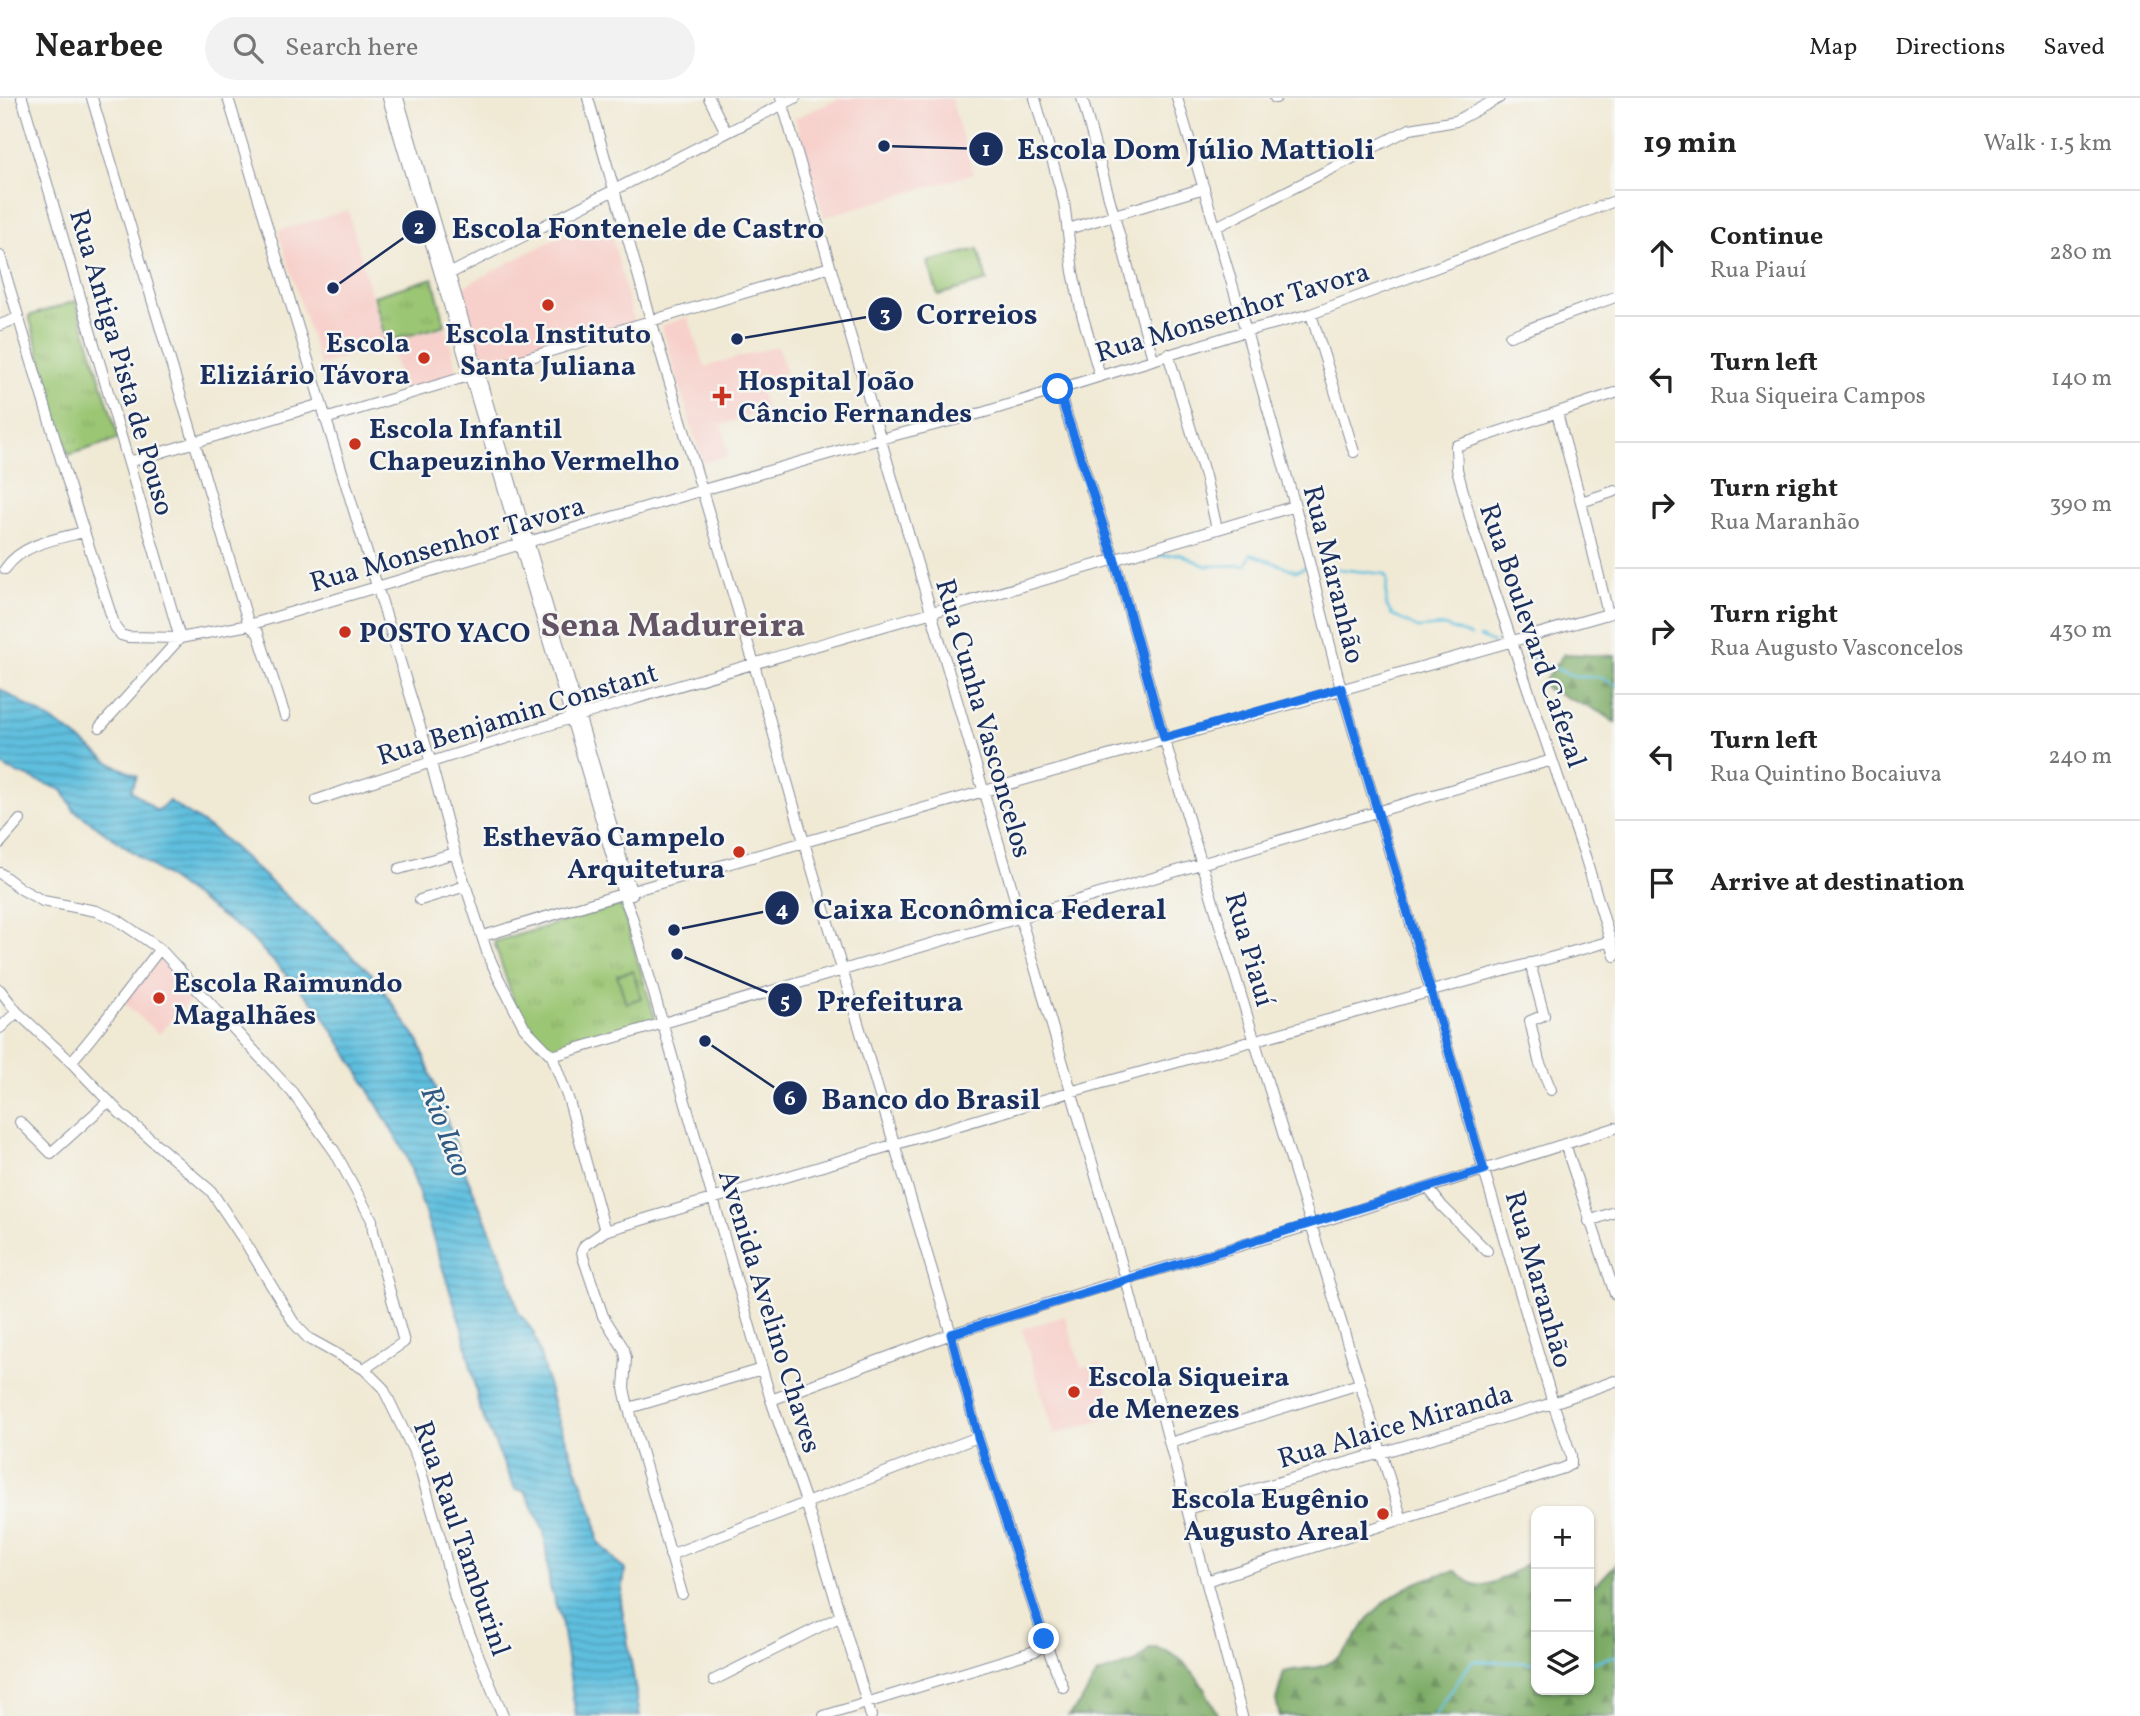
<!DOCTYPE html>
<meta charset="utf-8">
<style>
body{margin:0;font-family:Vollkorn,serif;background:#f2f2f2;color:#222}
.controls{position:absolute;right:21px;bottom:21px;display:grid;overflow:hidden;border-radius:14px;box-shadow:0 2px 5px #0004}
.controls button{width:63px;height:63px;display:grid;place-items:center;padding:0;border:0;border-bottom:2px solid #e0e0e0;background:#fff;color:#222;font:35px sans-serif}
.stop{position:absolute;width:21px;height:21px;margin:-16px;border:5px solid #1a73e8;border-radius:50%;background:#fff}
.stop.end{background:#1a73e8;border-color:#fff;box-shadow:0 2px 7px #0008}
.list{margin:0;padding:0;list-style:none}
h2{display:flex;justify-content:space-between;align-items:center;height:91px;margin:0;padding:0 28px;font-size:30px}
h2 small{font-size:23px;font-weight:400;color:#767676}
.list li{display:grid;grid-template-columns:46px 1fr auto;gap:21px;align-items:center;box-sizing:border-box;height:126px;padding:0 28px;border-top:2px solid #e0e0e0}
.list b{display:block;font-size:26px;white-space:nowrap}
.list p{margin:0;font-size:23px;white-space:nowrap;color:#767676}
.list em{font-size:23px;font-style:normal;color:#767676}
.icon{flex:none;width:38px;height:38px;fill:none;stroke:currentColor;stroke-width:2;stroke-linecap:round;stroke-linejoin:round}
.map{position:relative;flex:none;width:1615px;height:1618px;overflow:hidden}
header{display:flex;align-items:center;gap:42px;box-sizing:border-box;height:98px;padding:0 35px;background:#fff;border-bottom:2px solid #e0e0e0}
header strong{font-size:33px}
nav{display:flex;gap:38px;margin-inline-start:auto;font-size:24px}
.search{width:490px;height:63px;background:#f2f2f2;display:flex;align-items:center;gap:18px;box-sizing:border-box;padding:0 24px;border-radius:38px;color:#767676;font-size:26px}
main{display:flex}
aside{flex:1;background:#fff}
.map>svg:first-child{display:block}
</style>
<header>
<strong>Nearbee</strong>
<div class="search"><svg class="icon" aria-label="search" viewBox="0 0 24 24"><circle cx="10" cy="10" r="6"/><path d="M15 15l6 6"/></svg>Search here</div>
<nav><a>Map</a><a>Directions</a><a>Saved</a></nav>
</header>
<main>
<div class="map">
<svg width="1615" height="1618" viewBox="0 0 1615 1618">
<defs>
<pattern id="grass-tufts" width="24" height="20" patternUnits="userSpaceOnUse" patternTransform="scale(1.75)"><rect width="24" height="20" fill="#9bc673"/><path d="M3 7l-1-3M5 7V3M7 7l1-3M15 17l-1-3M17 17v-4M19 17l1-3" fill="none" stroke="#85aa66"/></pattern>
<pattern id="forest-firs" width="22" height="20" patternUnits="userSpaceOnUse" patternTransform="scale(1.75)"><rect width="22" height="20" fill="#7cab65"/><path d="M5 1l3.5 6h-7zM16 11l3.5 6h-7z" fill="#658c56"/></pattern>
<pattern id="water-rules" width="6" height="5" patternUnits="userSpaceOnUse" patternTransform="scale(1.75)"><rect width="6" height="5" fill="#5fbfde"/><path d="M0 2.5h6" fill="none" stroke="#4e9cb7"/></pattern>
</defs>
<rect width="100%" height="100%" fill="#f6f6f2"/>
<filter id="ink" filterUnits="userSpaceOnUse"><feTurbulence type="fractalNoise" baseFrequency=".0143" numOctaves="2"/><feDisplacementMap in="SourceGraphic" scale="14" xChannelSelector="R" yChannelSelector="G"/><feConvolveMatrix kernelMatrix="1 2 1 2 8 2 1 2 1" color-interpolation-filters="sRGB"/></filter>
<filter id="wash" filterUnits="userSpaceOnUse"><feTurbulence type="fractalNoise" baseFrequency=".00686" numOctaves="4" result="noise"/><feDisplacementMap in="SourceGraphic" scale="28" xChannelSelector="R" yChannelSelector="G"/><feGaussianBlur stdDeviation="1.57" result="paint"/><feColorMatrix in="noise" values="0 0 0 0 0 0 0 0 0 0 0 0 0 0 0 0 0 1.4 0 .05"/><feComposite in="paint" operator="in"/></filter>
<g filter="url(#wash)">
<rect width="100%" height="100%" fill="#f0e9d4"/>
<!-- built -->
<path fill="#f7d0cb" d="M841,0H951L973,76L824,119L795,20Z
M348,112L385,247L320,267L278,133Z
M606,114L634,225L482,268L461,190Z
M688,219L705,269L778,248L786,275L758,284L766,312L722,327L729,357L703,365L661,228Z
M446,229L458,276L402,294L390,244Z
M160,862L196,896L159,936L123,904Z
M1065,1218L1081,1269L1100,1265L1115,1318L1054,1337L1022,1231Z"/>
<!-- grass -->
<path fill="url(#grass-tufts)" stroke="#5b7a68" stroke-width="2" d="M433,180L445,227L386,244L374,198Z
M76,203L119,341L68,357L29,218Z
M621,807L656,923L551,952L527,930L514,904L494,844Z"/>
<!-- forest -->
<path fill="url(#forest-firs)" stroke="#4c6d62" stroke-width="2" d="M1564,556L1615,558V625L1602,615L1547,591L1542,585Z
M1536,1461V1592H1589V1485L1597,1486L1615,1467V1618H1280L1276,1602L1284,1574C1301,1568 1314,1574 1331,1564C1350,1553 1357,1535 1370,1519C1391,1494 1423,1479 1455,1473C1461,1477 1467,1484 1473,1486C1491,1493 1520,1468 1536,1461Z
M1150,1550C1185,1550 1205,1590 1218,1618H1068L1081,1604L1097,1576L1137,1564Z"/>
<!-- pitch -->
<path fill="#9bc673" stroke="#5b7a68" stroke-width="2" d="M978,151L987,183L938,197L928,164Z
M633,873L641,900L626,905L617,877Z"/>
<!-- water -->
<path fill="url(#water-rules)" stroke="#3d779e" stroke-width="2" d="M0,591L67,632L110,665L137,678L131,692L157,713L169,703L216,734L371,875L419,944L466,1076L506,1170L518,1213L534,1235L556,1315L595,1421L598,1444L625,1472L621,1504L640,1618H576L561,1522L550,1489L544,1433L525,1393L515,1391L480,1312L463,1233L407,1059L361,978L320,912L248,837L74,712L62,692L7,671L0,665Z"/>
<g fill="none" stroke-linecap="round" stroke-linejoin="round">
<!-- stream -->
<path stroke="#5fbfde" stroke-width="2.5" d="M1158,458L1180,456L1206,468L1246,467L1251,456L1296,473L1306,469
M1320,469L1384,476L1387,481L1386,507L1392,517L1418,530L1444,528L1471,538
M1480,539L1493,545
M1525,558L1576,579H1600L1615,587
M1589,1565L1615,1558
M1434,1618L1472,1563L1536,1565"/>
</g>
</g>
<g filter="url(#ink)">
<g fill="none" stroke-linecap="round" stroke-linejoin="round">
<!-- minor casing -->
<g stroke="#868c99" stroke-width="12">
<path id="minor" d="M22,0L180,540L100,629
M92,0L249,527L258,535L285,618
M228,0L431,665L455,755L487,854L498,879L524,929L552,958L569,1003L605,1133
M388,0L623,796L632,819L771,1302L806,1404L871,1618
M398,0L632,797
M588,0L651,222L754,566L804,744L951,1236L978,1339L1044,1541L1042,1548L1035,1553L824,1618
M709,0L726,34
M781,0L1126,1181L1242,1618
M1035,0L1064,104L1073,174L1082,216L1100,278
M1082,0L1153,261
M1177,0L1246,233L1295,408L1341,591L1553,1305L1571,1357V1366L1564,1370L1206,1483
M1275,0H1276
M1216,129L1410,31L1456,23L1499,0
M1068,131L1204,90
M0,158L67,381L115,529L121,537L128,539L180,540L249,527L703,392L880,341L985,314L1246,233L1311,216L1615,103
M445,178L795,0
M1311,216L1354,354
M0,227L18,220
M1510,238L1615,199
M1168,256L1205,378L1217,431
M1058,291L1115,463L1164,640L1255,944L1402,1422
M1615,295L1456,348L1457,371L1472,427L1585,758L1615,858
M1557,315L1581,404L1608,516
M325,321L830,169
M129,364L321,306
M1581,404L1615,393
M5,471C22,446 55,441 84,434
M317,702C639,592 969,507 1295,408
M0,745L20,722
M399,771L455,755
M0,775L21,791L43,803L96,813L116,821L160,851L292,994L335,1054L372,1122L373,1133L404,1244L364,1271
M420,802L466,788
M483,838L632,793L1615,514
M1530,865L1544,917L1530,923L1539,963L1551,992
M0,892L17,914L71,964L120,1015L211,1093L247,1147L294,1225L308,1240L364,1271L383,1290L417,1360L443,1450L455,1500L503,1618
M0,930L17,914
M552,958L1552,662
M71,964C103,927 130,889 160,851
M20,1024L51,1055L109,1003
M1565,1046L1615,1196
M1428,1090L1442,1108L1487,1153
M1589,1123L1615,1114
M771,1302L951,1236L1126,1181L1311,1127L1615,1030
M629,1310L762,1271
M1170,1345L1359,1286
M1187,1411L1553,1305L1615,1283
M670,1457L978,1339
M682,1496L627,1304L624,1290L626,1260L624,1251L603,1218L583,1159L582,1153L585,1147L605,1133L1070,994L1611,843
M1044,1541L1063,1589
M714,1582L839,1519"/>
</g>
<!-- minor -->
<use href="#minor" stroke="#fff" stroke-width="10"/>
</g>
</g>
<g fill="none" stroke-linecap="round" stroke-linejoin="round" filter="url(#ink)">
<!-- route -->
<path stroke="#1a73e8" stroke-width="9" d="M1044,1541L978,1339L951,1236L1484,1072L1341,590L1164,640L1115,463L1058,291"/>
</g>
<!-- markers -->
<g fill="#c8321e" stroke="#f6f6f2" stroke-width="2.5">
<circle cx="548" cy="207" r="7"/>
<circle cx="424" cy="260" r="7"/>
<path d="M718.5 287.5h7v7h7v7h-7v7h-7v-7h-7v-7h7z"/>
<circle cx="355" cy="346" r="7"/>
<circle cx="345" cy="534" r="7"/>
<circle cx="739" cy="754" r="7"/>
<circle cx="159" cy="900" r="7"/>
<circle cx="1074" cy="1294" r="7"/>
<circle cx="1383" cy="1416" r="7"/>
</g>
<g text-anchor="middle" stroke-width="5" stroke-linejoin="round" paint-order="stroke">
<!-- street labels -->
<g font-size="28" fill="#1b2f5e" stroke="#f6f6f2">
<text transform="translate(1232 213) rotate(-17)" y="10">Rua Monsenhor Tavora</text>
<text transform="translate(123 264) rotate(74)" y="10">Rua Antiga Pista de Pouso</text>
<text transform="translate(447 445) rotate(-16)" y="10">Rua Monsenhor Tavora</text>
<text transform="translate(1335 476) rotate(76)" y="10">Rua Maranhão</text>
<text transform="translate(1534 537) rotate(71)" y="10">Rua Boulevard Cafezal</text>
<text transform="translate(517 615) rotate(-17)" y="10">Rua Benjamin Constant</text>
<text transform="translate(985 620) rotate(74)" y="10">Rua Cunha Vasconcelos</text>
<text transform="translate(1251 851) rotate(74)" y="10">Rua Piauí</text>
<text transform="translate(1540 1181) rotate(74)" y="10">Rua Maranhão</text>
<text transform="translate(771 1213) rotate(73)" y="10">Avenida Avelino Chaves</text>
<text transform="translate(1395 1327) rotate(-16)" y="10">Rua Alaice Miranda</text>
<text transform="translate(463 1440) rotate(71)" y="10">Rua Raul Tamburinl</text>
</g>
<!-- poi labels -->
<g font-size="28" font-weight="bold" fill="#1b2f5e" stroke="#f6f6f2" text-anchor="start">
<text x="548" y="245" text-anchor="middle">Escola Instituto<tspan x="548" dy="32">Santa Juliana</tspan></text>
<text x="410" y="254" text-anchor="end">Escola<tspan x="410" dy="32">Eliziário Távora</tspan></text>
<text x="738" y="292">Hospital João<tspan x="738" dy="32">Câncio Fernandes</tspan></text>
<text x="369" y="340">Escola Infantil<tspan x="369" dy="32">Chapeuzinho Vermelho</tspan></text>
<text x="359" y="544">POSTO YACO</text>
<text x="725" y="748" text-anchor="end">Esthevão Campelo<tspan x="725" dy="32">Arquitetura</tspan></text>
<text x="173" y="894">Escola Raimundo<tspan x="173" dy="32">Magalhães</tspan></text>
<text x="1088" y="1288">Escola Siqueira<tspan x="1088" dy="32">de Menezes</tspan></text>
<text x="1369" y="1410" text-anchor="end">Escola Eugênio<tspan x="1369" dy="32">Augusto Areal</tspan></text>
</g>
<!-- water labels -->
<g font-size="30" font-style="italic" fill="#2f5a84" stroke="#f6f6f2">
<text transform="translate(447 1033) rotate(69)" y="10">Rio Iaco</text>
</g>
<!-- district labels -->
<g font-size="35" font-weight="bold" fill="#635465" stroke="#f6f6f2">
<text x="673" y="538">Sena Madureira</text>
</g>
</g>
<!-- callouts -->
<path fill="none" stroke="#1b2f5e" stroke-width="2.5" d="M884 48L986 51M333 190L419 129M737 241L885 216M674 832L782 810M677 856L785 902M705 943L790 1000"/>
<g fill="#1b2f5e" stroke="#f6f6f2" stroke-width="2.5">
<circle cx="884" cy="48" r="7"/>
<circle cx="333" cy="190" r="7"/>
<circle cx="737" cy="241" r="7"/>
<circle cx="674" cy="832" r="7"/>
<circle cx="677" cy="856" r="7"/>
<circle cx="705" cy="943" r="7"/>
<circle cx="986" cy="51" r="18"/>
<circle cx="419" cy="129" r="18"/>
<circle cx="885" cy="216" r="18"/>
<circle cx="782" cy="810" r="18"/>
<circle cx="785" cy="902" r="18"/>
<circle cx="790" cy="1000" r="18"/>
</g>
<g font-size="21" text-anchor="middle" font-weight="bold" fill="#fff">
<text x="986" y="58">1</text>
<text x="419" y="136">2</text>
<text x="885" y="223">3</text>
<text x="782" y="818">4</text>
<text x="785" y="910">5</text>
<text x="790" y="1007">6</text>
</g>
<g font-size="30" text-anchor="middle" font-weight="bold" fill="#1b2f5e" stroke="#f6f6f2" stroke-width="5" stroke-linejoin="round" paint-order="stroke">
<text x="1196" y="61">Escola Dom Júlio Mattioli</text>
<text x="638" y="140">Escola Fontenele de Castro</text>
<text x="977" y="226">Correios</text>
<text x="990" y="821">Caixa Econômica Federal</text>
<text x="890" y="913">Prefeitura</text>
<text x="931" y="1011">Banco do Brasil</text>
</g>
</svg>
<div class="controls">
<button>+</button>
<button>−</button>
<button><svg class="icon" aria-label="layers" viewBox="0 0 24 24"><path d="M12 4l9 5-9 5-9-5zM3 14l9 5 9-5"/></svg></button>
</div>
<div class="stop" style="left:1058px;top:291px"></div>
<div class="stop end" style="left:1044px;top:1541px"></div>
</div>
<aside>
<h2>19 min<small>Walk · 1.5 km</small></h2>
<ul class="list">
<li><svg class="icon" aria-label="ahead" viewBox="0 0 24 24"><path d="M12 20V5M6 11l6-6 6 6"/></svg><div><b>Continue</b><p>Rua Piauí</p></div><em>280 m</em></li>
<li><svg class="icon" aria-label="left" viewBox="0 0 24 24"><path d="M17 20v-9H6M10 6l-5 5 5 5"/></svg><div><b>Turn left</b><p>Rua Siqueira Campos</p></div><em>140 m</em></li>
<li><svg class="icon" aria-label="right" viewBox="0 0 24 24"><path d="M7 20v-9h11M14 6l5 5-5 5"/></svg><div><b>Turn right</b><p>Rua Maranhão</p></div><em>390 m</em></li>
<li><svg class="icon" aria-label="right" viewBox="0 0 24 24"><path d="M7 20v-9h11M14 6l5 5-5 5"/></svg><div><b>Turn right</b><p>Rua Augusto Vasconcelos</p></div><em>430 m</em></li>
<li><svg class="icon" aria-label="left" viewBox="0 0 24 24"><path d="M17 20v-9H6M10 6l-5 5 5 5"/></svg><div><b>Turn left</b><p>Rua Quintino Bocaiuva</p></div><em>240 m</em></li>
<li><svg class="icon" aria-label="arrive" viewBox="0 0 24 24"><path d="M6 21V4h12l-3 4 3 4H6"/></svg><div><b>Arrive at destination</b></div></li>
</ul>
</aside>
</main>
